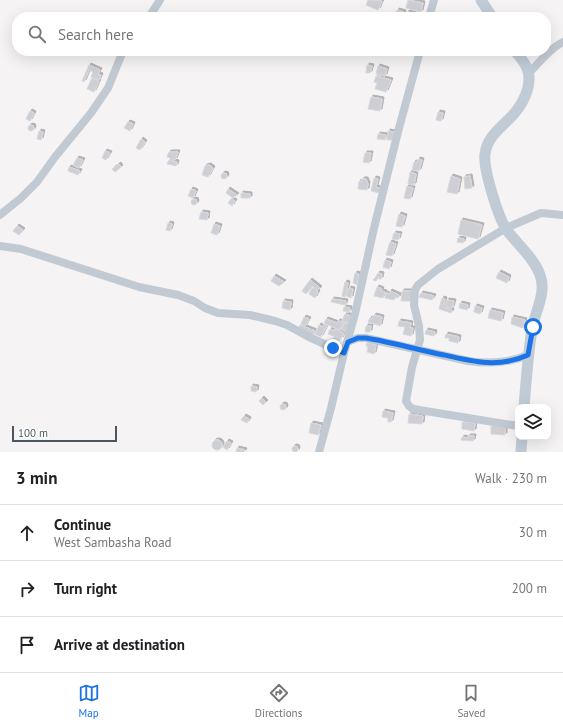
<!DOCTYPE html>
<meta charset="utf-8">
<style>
body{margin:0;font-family:"PT Sans",sans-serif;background:#f2f2f2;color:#202124}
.controls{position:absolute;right:12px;bottom:12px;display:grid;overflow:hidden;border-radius:8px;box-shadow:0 4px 16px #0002}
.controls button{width:36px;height:36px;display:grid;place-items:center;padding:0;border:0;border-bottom:1px solid #e0e0e0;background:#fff;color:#202124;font:20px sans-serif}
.scale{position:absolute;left:12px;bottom:10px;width:105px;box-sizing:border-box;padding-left:4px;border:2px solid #4a5661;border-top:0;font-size:11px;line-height:14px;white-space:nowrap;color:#4a5661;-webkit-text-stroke:3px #fff;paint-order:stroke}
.stop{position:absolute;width:12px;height:12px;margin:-9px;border:3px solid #1a73e8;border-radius:50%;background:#fff}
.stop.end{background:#1a73e8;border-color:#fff;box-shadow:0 1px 4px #0008}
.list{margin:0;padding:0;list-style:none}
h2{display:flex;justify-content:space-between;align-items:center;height:52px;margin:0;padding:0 16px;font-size:17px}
h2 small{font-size:13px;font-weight:400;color:#757577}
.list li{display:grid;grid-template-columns:26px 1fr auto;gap:12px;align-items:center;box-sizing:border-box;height:56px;padding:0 16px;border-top:1px solid #e0e0e0}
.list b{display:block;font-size:15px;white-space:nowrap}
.list p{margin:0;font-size:13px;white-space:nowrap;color:#757577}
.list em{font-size:13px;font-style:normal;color:#757577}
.icon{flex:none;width:22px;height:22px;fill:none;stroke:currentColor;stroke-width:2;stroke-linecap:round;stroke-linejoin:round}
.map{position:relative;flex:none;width:563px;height:452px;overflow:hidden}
.search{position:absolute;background:#fff;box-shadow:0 4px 16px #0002;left:12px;right:12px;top:12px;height:44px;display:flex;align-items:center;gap:10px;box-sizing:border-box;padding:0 14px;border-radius:16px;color:#757577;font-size:15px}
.sheet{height:220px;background:#fff}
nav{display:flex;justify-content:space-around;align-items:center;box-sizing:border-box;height:56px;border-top:1px solid #e0e0e0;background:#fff;font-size:11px;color:#757577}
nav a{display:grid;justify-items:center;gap:2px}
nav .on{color:#1a73e8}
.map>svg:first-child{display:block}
</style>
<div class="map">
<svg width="563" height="452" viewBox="0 0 563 452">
<defs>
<filter id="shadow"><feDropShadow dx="2" dy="-2" stdDeviation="0" flood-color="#0004"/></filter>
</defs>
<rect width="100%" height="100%" fill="#f5f3f3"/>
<!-- building -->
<path fill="#cdcfd5" stroke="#d7d9de" filter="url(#shadow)" d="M368,0L382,1L378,10L366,5Z
M408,0L423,3L421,12L406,8Z
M397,10L404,12L403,17L396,15Z
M407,12L414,13L413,17H406Z
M89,65L100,70L98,74L101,75L99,80L91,77L93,72L89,70L84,82L82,81Z
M367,65L372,66L370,73H366Z
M378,66L387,69L385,76L376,74Z
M376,76L391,80L386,92L375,89L377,83L374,82Z
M92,78L99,81L94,92L87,89Z
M371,97L382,99L380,111L368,109Z
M30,111L34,113L30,121L26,119Z
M438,112L443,113L441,121L436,120Z
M128,122L133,124L130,131L124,128Z
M28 128a3 3 0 1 1 6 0a3 3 0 1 1-6 0Z
M39,131L43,132L41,140L37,139Z
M388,131L394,132L393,140H387Z
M378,134L386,135L385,140L377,139Z
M141,139L145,142L140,150L136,148Z
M105,151L110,153L106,160L102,158Z
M169,152H178L175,160L167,157Z
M365,153H371L369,163L363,162Z
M77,158L83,160L79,168L73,165Z
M418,159L422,160L419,171L412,170L414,162L417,163Z
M169,160L177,162L176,166L167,164Z
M119,164L121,167L115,172L112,169Z
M209,165L213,168L208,177L202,175L205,166Z
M69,167L80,171L78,175L68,171Z
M410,172L416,174L414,185L408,184Z
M221 176a3 3 0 1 1 6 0a3 3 0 1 1-6 0Z
M451,176L460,179L457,194L447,192Z
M470,176L472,188L465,189L464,177Z
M374,178L378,179L376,187L381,189L380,193L371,191Z
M362,179H366L368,184L367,190L358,189L359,181L362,182Z
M407,186L413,188L410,199L404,198Z
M191,189L196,191L193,198L188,196Z
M228,189L237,195L233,198L226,193Z
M241,193L250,194V198H241Z
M191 202a3 3 0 1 1 6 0a3 3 0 1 1-6 0Z
M231,199L235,201L232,206L228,203Z
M201,212L208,213L207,220L199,219Z
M399,214L405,216L402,227L396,226Z
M461,220L482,225L478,239L458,234Z
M168,223L172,224L170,231L166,230Z
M214,224L220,226L217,235L211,233Z
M17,226L23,230L19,235L13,231Z
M394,233L400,234L398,240L392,239Z
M458,238L464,239L463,243L457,242Z
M390,242L396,244L392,256L386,255Z
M385,260L391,262L389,269L383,267Z
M499,272L509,277L507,283L496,278Z
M355,273L359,274L357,285L353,283Z
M378,273L382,274L381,279H379L378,277L376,281L373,280L375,278Z
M274,276L284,282L279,286L271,281Z
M310,280L320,288L318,290L312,286L306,294L302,291Z
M345,282L348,283L345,297L342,296Z
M377,287L382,289L381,291L385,292L383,298L374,296Z
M312,288L318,292L315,298L309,294Z
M349,288L353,289L351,298L346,296Z
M390,291L399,295L398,298L395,297L394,300L385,298L386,293L389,294Z
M402,291H412V301H401Z
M421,293L434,296L432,300L419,297Z
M442,298L445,299L443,307L452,310L451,313L439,309Z
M332,299L346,301L345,305L331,302Z
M447,300L454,301L452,308L445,306Z
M283,301L291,302L290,310L282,308Z
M460,303L468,305L467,310L459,308Z
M475,306L482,308L480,314L474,312Z
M344,307L350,308L349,312L343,311Z
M490,310L503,313L501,321L488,318Z
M345,314L351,316L349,323L342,321Z
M374,315L382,317L380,326L368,322L370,318L372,319Z
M304,317L309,319L305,326L301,324Z
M512,317L525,320L523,328L511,324Z
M326,319L337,323L338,321L343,322L340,330L324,323Z
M399,321L411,323L410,328H413L411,336L403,334L405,327L398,326Z
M344,323L350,325L348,332L342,330Z
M324,324L327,325L321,337L315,334L319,325L323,327Z
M300,325L315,331L313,336L297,330Z
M366,326H371L370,332H365Z
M330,329L335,331V329L344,333L341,339L328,334Z
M426,330L435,332L434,336L425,334Z
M446,334L459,337L458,343L449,341V338H445Z
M334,337L339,339L335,346L330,343Z
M367,343L376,345L374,354L367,352L368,346H366Z
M251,386L257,387L256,392L251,391Z
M262,398L266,402L263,405L259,401Z
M280 407a3 3 0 1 1 6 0a3 3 0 1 1-6 0Z
M383,411L393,413L391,422H388V418L382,417Z
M409,414L423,416L422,424L408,423Z
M244,416L249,419L247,423L241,420Z
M462,422L475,423L474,431L462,429Z
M311,423L321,425L318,435L309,433Z
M491,426L505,427V435L491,434Z
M468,436H474L473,441L461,440L462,437L468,438Z
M212 445a5 5 0 1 1 10 0a5 5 0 1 1-10 0Z
M227,441L231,443L227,450L223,447Z
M292 449a3 3 0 1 1 6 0a3 3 0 1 1-6 0Z
M237,448L245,450L244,452H236Z"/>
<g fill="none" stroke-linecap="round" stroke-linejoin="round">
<!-- street -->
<path stroke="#c1cad2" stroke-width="8" d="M149,17L160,0
M429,17L434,0
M529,73C540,62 549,49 563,42
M0,215L21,198L37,182L55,157L91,113L108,88L123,51
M0,246L21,249L139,287L178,295L194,301L205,308L218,313L250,315L275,321L287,325L309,337L344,353
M347,342L358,338H366L468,361C488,364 509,363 528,355
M518,426L413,409L409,406L406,401L412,367L420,340L419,326L414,305L415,290L418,285L438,269L506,228L541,213L563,215
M319,452L331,408L344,353L355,314L374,228L399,128L420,51"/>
<!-- secondary -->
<path stroke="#c1cbd6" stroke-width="11" d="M481,0L492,17
M515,51C519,56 523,60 526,66C535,84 522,107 508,120C498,130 487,138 485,154C483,169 498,216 506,229C517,244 534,258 540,275C547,292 535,312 532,329C528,355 526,381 524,407
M521,452L522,437"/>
</g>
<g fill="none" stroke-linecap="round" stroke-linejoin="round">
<!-- route -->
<path stroke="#1a73e8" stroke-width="5" d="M333,348L344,353L348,342L358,338H366C391,342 418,350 444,355C474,362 499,368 528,355L533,327"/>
</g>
</svg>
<div class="controls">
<button><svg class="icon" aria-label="layers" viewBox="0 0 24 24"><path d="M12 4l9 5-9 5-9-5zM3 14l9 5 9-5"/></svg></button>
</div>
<div class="scale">100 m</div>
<div class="stop" style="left:533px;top:327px"></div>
<div class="stop end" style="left:333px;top:348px"></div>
<div class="search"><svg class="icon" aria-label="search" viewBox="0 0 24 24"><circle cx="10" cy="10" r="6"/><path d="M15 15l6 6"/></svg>Search here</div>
</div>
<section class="sheet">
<h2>3 min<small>Walk · 230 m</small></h2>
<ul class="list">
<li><svg class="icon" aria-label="ahead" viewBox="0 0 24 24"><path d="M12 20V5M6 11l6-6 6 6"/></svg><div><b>Continue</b><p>West Sambasha Road</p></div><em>30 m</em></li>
<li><svg class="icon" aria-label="right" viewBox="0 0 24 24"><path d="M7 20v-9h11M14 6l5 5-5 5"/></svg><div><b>Turn right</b></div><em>200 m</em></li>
<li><svg class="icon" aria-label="arrive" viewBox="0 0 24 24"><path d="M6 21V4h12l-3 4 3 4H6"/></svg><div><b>Arrive at destination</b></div></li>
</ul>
</section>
<nav>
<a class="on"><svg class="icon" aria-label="map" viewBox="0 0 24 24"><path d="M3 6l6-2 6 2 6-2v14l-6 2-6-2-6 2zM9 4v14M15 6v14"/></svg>Map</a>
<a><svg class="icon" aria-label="directions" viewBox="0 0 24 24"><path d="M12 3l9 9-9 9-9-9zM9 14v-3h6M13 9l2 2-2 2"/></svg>Directions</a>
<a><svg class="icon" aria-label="saved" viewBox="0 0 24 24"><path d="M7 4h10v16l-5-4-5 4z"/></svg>Saved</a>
</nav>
